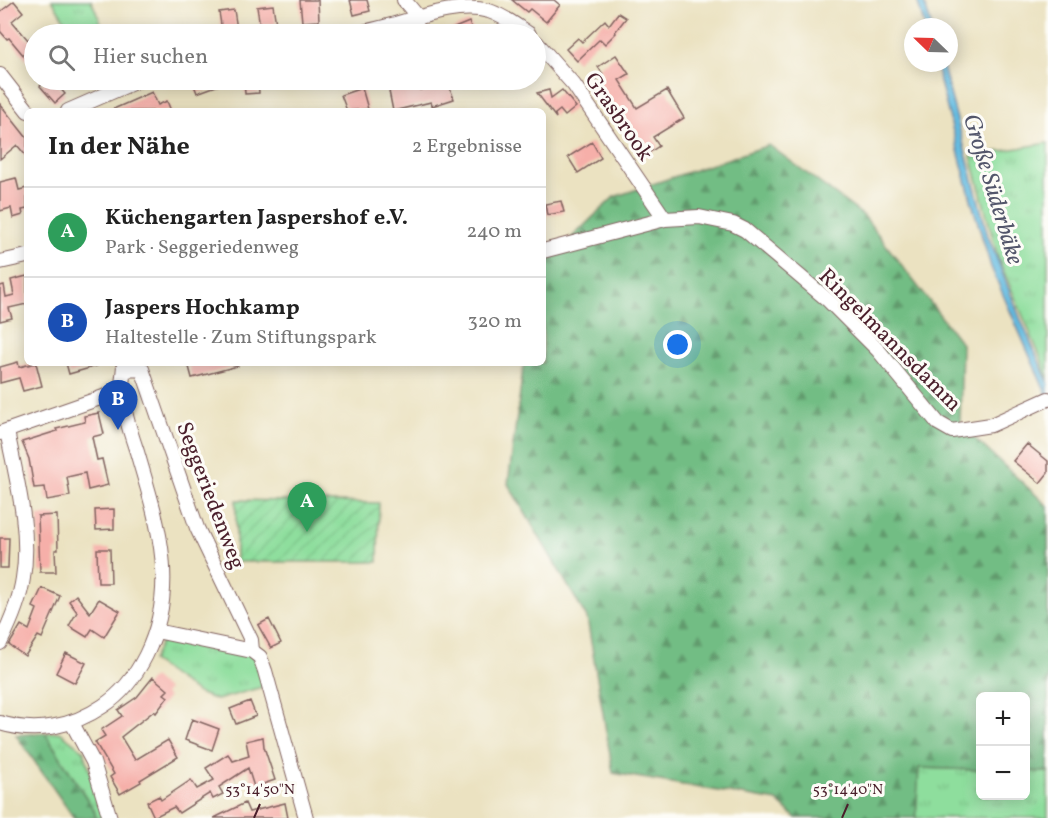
<!DOCTYPE html>
<html lang="de">
<meta charset="utf-8">
<style>
body{margin:0;font-family:Vollkorn,serif;background:#f2f2f2;color:#222}
.controls{position:absolute;right:18px;bottom:18px;display:grid;overflow:hidden;border-radius:9px;box-shadow:0 3px 15px #0003}
.controls button{width:54px;height:54px;display:grid;place-items:center;padding:0;border:0;border-bottom:2px solid #e0e0e0;background:#fff;color:#222;font:30px sans-serif}
.compass{position:absolute;left:904px;top:18px;width:54px;height:54px;border-radius:50%;background:#fff;box-shadow:0 3px 15px #0003;rotate:293deg}
.you{position:absolute;left:678px;top:345px;width:21px;height:21px;margin:-15px;border:4px solid #fff;border-radius:50%;background:#1a73e8;box-shadow:0 0 0 9px #1a73e833}
.badge{display:grid;place-items:center;width:39px;height:39px;border-radius:50%;background:#c8321e;color:#fff;font-size:20px;font-weight:700}
.pin{position:absolute;translate:-50% -50px;filter:drop-shadow(0 2px 3px #0008)}
.pin::after{content:'';position:absolute;top:32px;width:21px;height:18px;background:inherit;clip-path:polygon(0 0,100% 0,50% 100%)}
.list{margin:0;padding:0;list-style:none}
h2{display:flex;justify-content:space-between;align-items:center;height:78px;margin:0;padding:0 24px;font-size:26px}
h2 small{font-size:20px;font-weight:400;color:#767676}
.list li{display:grid;grid-template-columns:39px 1fr auto;gap:18px;align-items:center;box-sizing:border-box;height:90px;padding:0 24px;border-top:2px solid #e0e0e0}
.list b{display:block;font-size:22px;white-space:nowrap}
.list p{margin:0;font-size:20px;white-space:nowrap;color:#767676}
.list em{font-size:20px;font-style:normal;color:#767676}
.icon{flex:none;width:33px;height:33px;fill:none;stroke:currentColor;stroke-width:2;stroke-linecap:round;stroke-linejoin:round}
.map{position:relative;flex:none;width:1048px;height:818px;overflow:hidden}
.search{position:absolute;background:#fff;box-shadow:0 3px 15px #0003;left:24px;top:24px;width:522px;height:66px;display:flex;align-items:center;gap:15px;box-sizing:border-box;padding:0 21px;border-radius:33px;color:#767676;font-size:22px}
.panel{position:absolute;background:#fff;box-shadow:0 3px 15px #0003;left:24px;top:108px;width:522px;height:258px;border-radius:9px}
.map>svg:first-child{display:block}
</style>
<div class="map">
<svg width="1048" height="818" viewBox="0 0 1048 818">
<defs>
<pattern id="grass-tufts" width="24" height="20" patternUnits="userSpaceOnUse" patternTransform="scale(1.5)"><rect width="24" height="20" fill="#8ede9d"/><path d="M3 7l-1-3M5 7V3M7 7l1-3M15 17l-1-3M17 17v-4M19 17l1-3" fill="none" stroke="#7cbe87"/></pattern>
<pattern id="forest-firs" width="22" height="20" patternUnits="userSpaceOnUse" patternTransform="scale(1.5)"><rect width="22" height="20" fill="#72bd84"/><path d="M5 1l3.5 6h-7zM16 11l3.5 6h-7z" fill="#60996c"/></pattern>
<pattern id="garden-furrows" width="10" height="10" patternUnits="userSpaceOnUse" patternTransform="scale(1.5)"><rect width="10" height="10" fill="#8ede9d"/><path d="M-1 1l2-2M0 10L10 0M9 11l2-2" fill="none" stroke="#7cbe87"/></pattern>
</defs>
<rect width="100%" height="100%" fill="#fdfcf7"/>
<filter id="ink" filterUnits="userSpaceOnUse"><feTurbulence type="fractalNoise" baseFrequency=".0167" numOctaves="2"/><feDisplacementMap in="SourceGraphic" scale="12" xChannelSelector="R" yChannelSelector="G"/><feConvolveMatrix kernelMatrix="1 2 1 2 8 2 1 2 1" color-interpolation-filters="sRGB"/></filter>
<filter id="wash" filterUnits="userSpaceOnUse"><feTurbulence type="fractalNoise" baseFrequency=".008" numOctaves="4" result="noise"/><feDisplacementMap in="SourceGraphic" scale="24" xChannelSelector="R" yChannelSelector="G"/><feGaussianBlur stdDeviation="1.35" result="paint"/><feColorMatrix in="noise" values="0 0 0 0 0 0 0 0 0 0 0 0 0 0 0 0 0 1.4 0 .05"/><feComposite in="paint" operator="in"/></filter>
<g filter="url(#wash)">
<rect width="100%" height="100%" fill="#ebe2c1"/>
<!-- grass -->
<path fill="url(#grass-tufts)" stroke="#6c7e64" stroke-width="1.5" d="M52,0H91L106,34H73Z
M1048,143V382L1042,361L998,258L971,156Z
M168,633L252,652L269,685L217,700L198,693L152,661L162,640Z
M60,732L84,751L104,818H96L94,810L45,733Z
M918,768L980,770V796H1026V771L1048,772V818H916Z"/>
<!-- forest -->
<path fill="url(#forest-firs)" stroke="#5e6e58" stroke-width="1.5" d="M769,145L864,216L962,344L960,425L1048,506V772L1026,771V696H980V770L919,768L916,818H796L777,801L613,773L587,618L508,484L523,369L526,363H543V265L614,197Z
M45,733L94,810L96,818H74L16,735Z"/>
<!-- garden -->
<path fill="url(#garden-furrows)" stroke="#6c7e64" stroke-width="1.5" d="M236,500L379,503L378,562H236Z"/>
<!-- water -->
<path fill="#65bde2" stroke="#586e86" stroke-width="1.5" d="M917,0H923L932,27H925Z
M935,63H942L988,236L1020,318L1048,382V398L991,267L972,203Z"/>
<g id="blocks">
<!-- building -->
<path fill="#f6afa9" d="M300,0H318L319,21L302,22Z
M350,0H367L370,11L354,15Z
M512,0H554L560,5L546,22L530,9L527,12Z
M14,1L23,12L12,21L28,40L30,38L34,44V68L9,38L7,39L0,31V12Z
M273,5L276,24L260,26L257,7Z
M234,10L237,29L222,31L219,12Z
M618,13L626,18L615,32L616,33L605,44L600,39L577,61L566,49L578,38L582,42L605,20L609,25Z
M469,22L475,34H440Z
M616,55L629,74L619,80L637,108L667,90L684,118L653,137L659,146L644,156L596,79L603,74L598,67Z
M47,80H53L65,94L55,103L40,86Z
M192,80H230V81L197,93Z
M244,80H258L259,93L245,94Z
M417,80L420,90L447,80L454,99L432,106L431,102L393,111L389,91L405,87L404,83Z
M362,88L368,109L347,111L341,95Z
M549,90L551,98L562,90L576,107L565,116L560,110L555,114L556,118L537,93Z
M152,92L158,105L167,101L171,111H109Z
M0,104L27,138V157L17,145L0,159Z
M592,142L601,158L578,173L568,157Z
M16,178L19,190L27,188V209L22,210L23,215L13,218L11,208L0,211V182Z
M561,201L564,212L547,215L545,204Z
M27,276V304L9,308L12,318L0,321V286L4,285L6,297L14,295L11,280Z
M18,362L19,367L36,363L42,386L23,391L19,378L0,383V367Z
M66,363H97V366L69,374Z
M188,363H238V366L192,378Z
M99,413L104,434L92,437L97,460L102,459L108,485L88,490L85,473L67,477L70,496L47,500L45,487L34,488L29,459L22,442L57,431L56,429L85,422L84,416Z
M1027,444L1048,461V473L1040,483L1013,461Z
M114,509V529L96,530L95,510Z
M57,515L58,550H55L56,572H40L38,516Z
M0,538H9L8,568H0Z
M97,549H110L111,583H98Z
M42,588L60,596L42,638L38,636L25,656L9,645L21,625L29,630L37,609L33,607Z
M76,595L90,613L99,599L120,611L104,637L92,629L87,637L69,626L77,612L69,601Z
M269,619L281,643L271,648L258,625Z
M66,653L86,663L75,683L56,673Z
M153,677L168,690L164,694L168,697L156,713L154,711L121,737L135,760L168,740L178,757L140,780L141,782L120,794L110,777L114,774L95,742L105,736L101,730L122,716L118,710L137,697Z
M250,701L256,716L236,724L230,709Z
M192,719L219,729L212,750L185,740Z
M263,737L264,747L275,780L254,787L248,768L219,787L223,794L213,799L210,793L179,813L174,807L154,817L147,802L159,796L161,800L191,780L197,789L214,780L206,768L228,754L233,761L249,756L246,741Z
M245,803L249,812L285,803L288,818H214Z"/>
</g>
</g>
<g filter="url(#ink)">
<use href="#blocks" fill-opacity="0" stroke="#826360" stroke-width="1.5"/>
<g fill="none" stroke-linecap="round" stroke-linejoin="round">
<!-- street casing -->
<g stroke="#826360" stroke-width="16">
<path id="street" d="M404,0L419,18
M350,34C393,30 447,0 489,11C504,16 517,26 529,34
M536,42L574,85L665,219
M0,75L28,111
M68,111L139,80
M543,251L665,219L699,217L733,224L745,230L829,301L878,350L938,423L952,431L991,425L1048,399
M0,262L27,256
M124,370L142,369L197,528L251,640L252,651
M0,433L106,396L122,394
M156,631L252,651L260,657L265,671L306,818
M0,643C10,623 20,601 23,578C31,531 16,477 7,431
M0,723C36,734 72,727 103,706C123,693 136,675 146,655C180,586 157,520 137,452C131,434 124,414 122,395C121,385 124,373 124,363
M72,723L93,762L110,818"/>
</g>
<!-- street -->
<use href="#street" stroke="#fff" stroke-width="14"/>
</g>
</g>
<!-- ticks -->
<path fill="none" stroke="#4a1f2b" stroke-width="2" d="M254,818L260,804M842,818L848,804"/>
<g text-anchor="middle" stroke-width="6" stroke-linejoin="round" paint-order="stroke">
<!-- street labels -->
<g font-size="22" fill="#4a1f2b" stroke="#fdfcf7">
<text transform="translate(620 116) rotate(55)" y="8">Grasbrook</text>
<text transform="translate(891 339) rotate(45)" y="8">Ringelmannsdamm</text>
<text transform="translate(212 495) rotate(69)" y="8">Seggeriedenweg</text>
</g>
<!-- water labels -->
<g font-size="24" font-style="italic" fill="#53566b" stroke="#fdfcf7">
<text transform="translate(994 189) rotate(73)" y="8">Große Süderbäke</text>
</g>
</g>
<g font-size="15" text-anchor="middle" fill="#4a1f2b" stroke="#fdfcf7" stroke-width="6" stroke-linejoin="round" paint-order="stroke">
<text x="260" y="794">53°14'50"N</text>
<text x="848" y="794">53°14'40"N</text>
</g>
</svg>
<div class="controls">
<button>+</button>
<button>−</button>
</div>
<svg class="compass" viewBox="-18 -18 36 36"><path d="M0-13l5 13h-10z" fill="#e53935"/><path d="M0 13l5-13h-10z" fill="#767676"/></svg>
<div class="you"></div>
<div class="pin badge" style="left:307px;top:532px;background:#2e9e5b">A</div>
<div class="pin badge" style="left:118px;top:430px;background:#1a4fb4">B</div>
<div class="search"><svg class="icon" aria-label="search" viewBox="0 0 24 24"><circle cx="10" cy="10" r="6"/><path d="M15 15l6 6"/></svg>Hier suchen</div>
<section class="panel">
<h2>In der Nähe<small>2 Ergebnisse</small></h2>
<ul class="list">
<li><span class="badge" style="background:#2e9e5b">A</span><div><b>Küchengarten Jaspershof e.V.</b><p>Park · Seggeriedenweg</p></div><em>240 m</em></li>
<li><span class="badge" style="background:#1a4fb4">B</span><div><b>Jaspers Hochkamp</b><p>Haltestelle · Zum Stiftungspark</p></div><em>320 m</em></li>
</ul>
</section>
</div>
